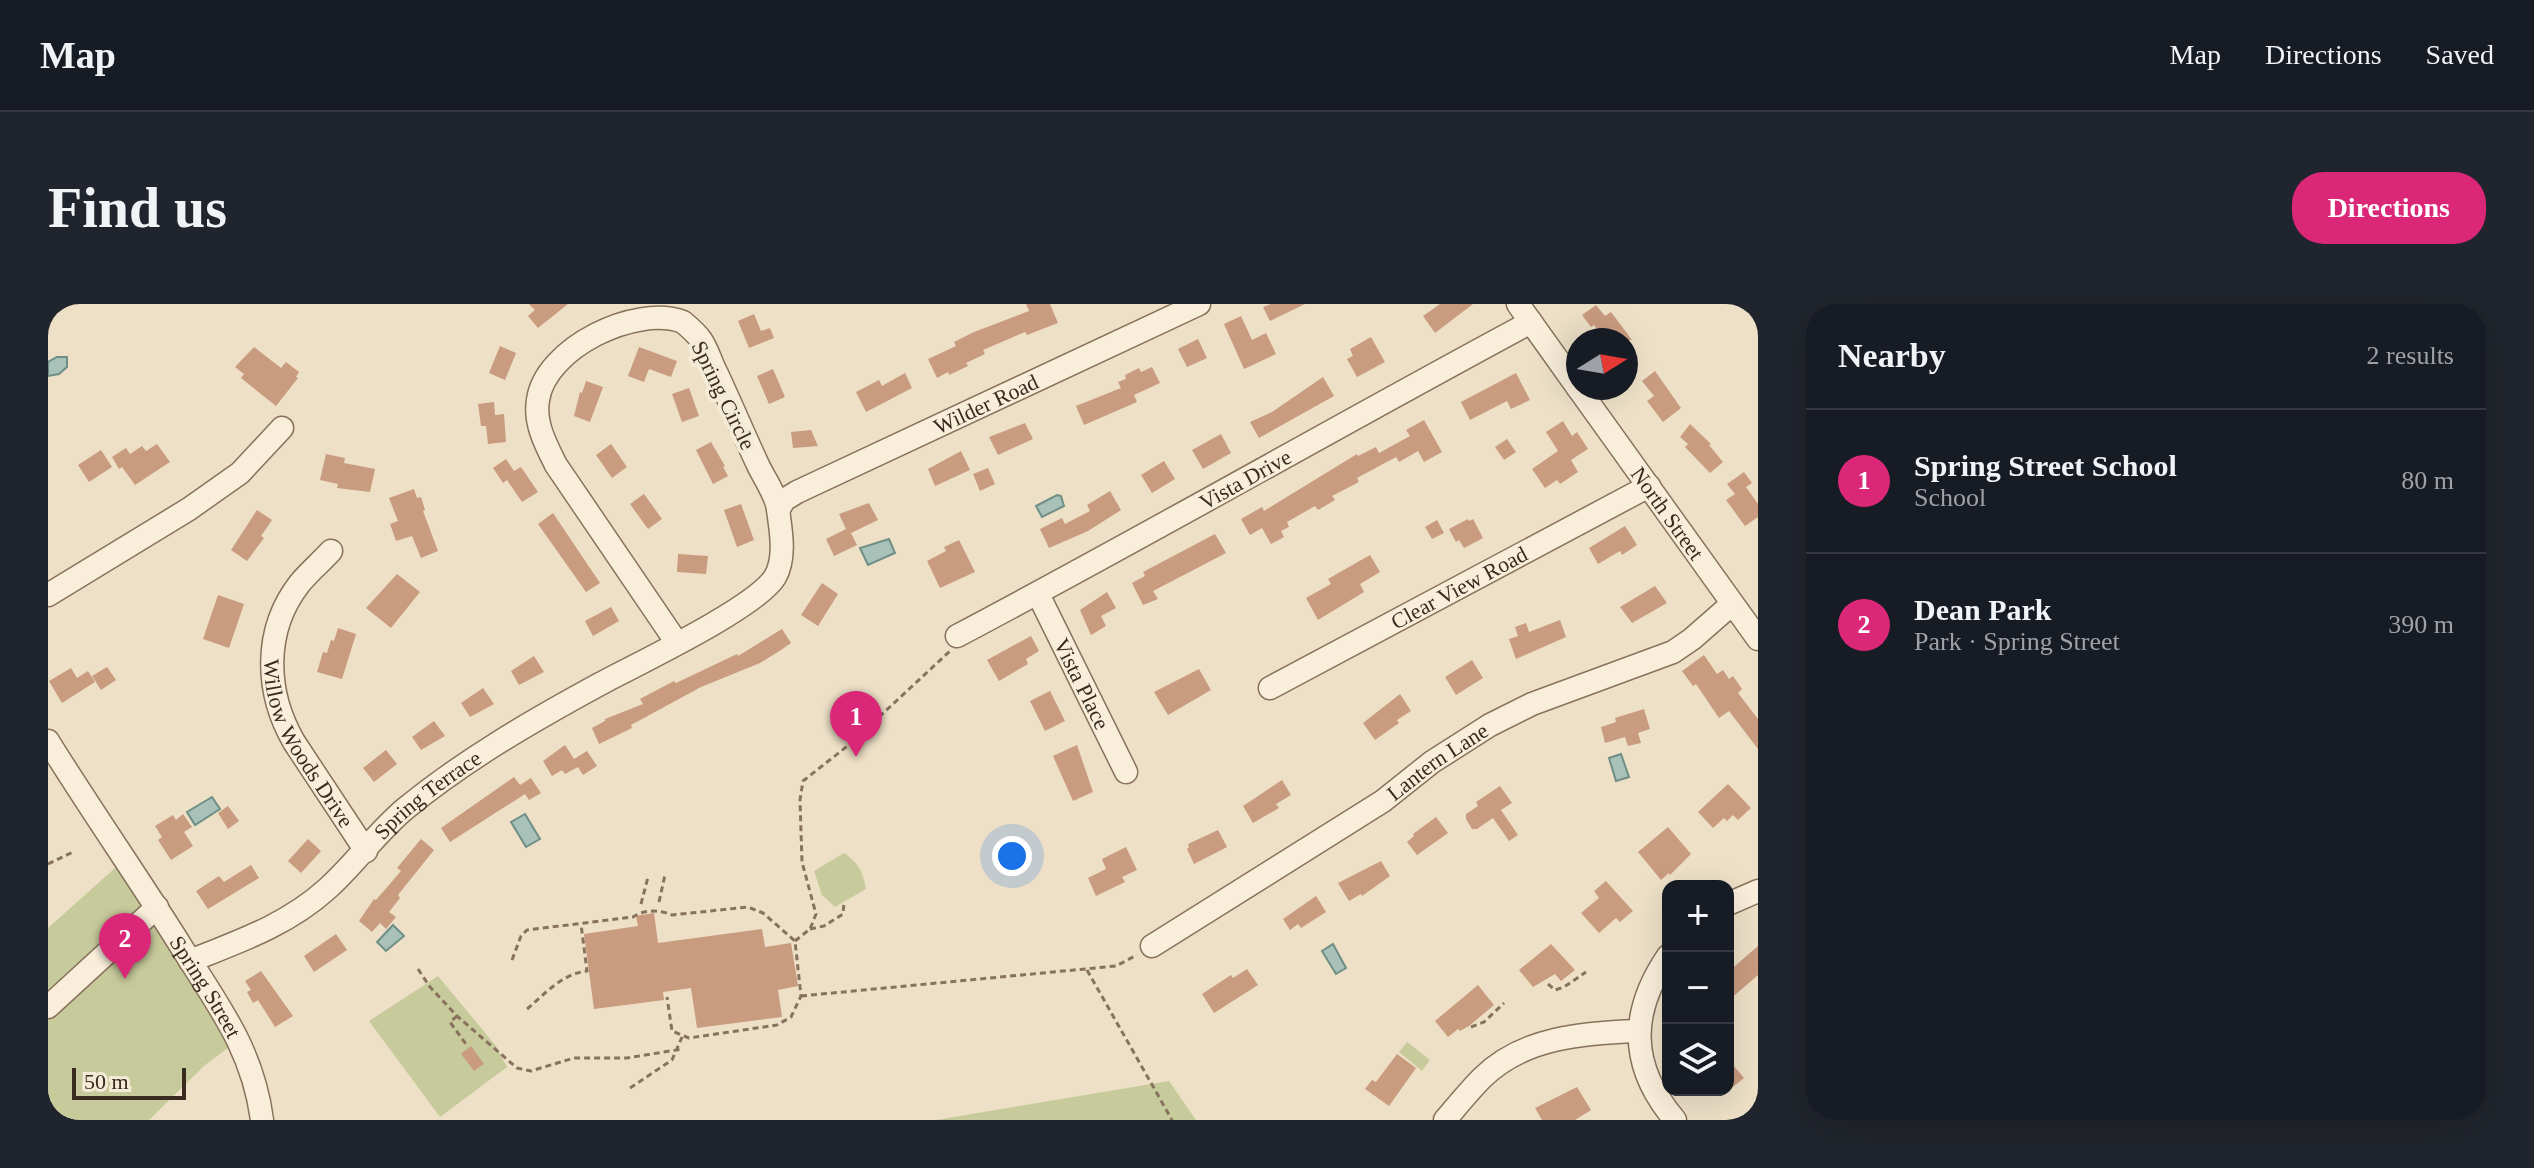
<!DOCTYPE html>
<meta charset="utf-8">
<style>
body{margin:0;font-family:"Times New Roman",serif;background:#20242c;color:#f1f3f6}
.controls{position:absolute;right:24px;bottom:24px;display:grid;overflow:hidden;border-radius:16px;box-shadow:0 8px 32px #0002}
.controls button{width:72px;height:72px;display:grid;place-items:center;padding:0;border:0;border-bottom:2px solid #363941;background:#171b24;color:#f1f3f6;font:40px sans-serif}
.compass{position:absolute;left:1518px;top:24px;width:72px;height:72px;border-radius:50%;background:#171b24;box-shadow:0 8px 32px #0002;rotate:79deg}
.scale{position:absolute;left:24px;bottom:20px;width:114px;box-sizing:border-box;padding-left:8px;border:4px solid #392b20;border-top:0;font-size:22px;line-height:28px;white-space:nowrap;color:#392b20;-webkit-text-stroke:6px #f4ebd6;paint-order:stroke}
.you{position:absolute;left:964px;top:552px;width:28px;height:28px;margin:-20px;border:6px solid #fff;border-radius:50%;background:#1a73e8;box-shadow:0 0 0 12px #1a73e833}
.badge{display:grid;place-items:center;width:52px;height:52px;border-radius:50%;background:#db2777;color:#fff;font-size:26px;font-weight:700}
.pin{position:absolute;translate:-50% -66px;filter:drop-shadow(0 2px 4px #0008)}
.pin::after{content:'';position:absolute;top:42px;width:28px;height:24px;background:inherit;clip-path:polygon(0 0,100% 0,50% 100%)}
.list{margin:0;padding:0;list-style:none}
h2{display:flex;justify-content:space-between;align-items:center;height:104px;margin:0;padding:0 32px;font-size:34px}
h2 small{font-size:26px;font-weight:400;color:#9ea1a6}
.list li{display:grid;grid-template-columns:52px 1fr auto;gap:24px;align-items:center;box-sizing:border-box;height:144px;padding:0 32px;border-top:2px solid #363941}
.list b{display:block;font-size:30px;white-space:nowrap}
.list p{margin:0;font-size:26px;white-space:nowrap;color:#9ea1a6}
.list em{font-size:26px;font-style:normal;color:#9ea1a6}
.icon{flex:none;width:44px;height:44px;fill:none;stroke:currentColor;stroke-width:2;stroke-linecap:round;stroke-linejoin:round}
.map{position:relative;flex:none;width:1710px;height:816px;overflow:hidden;border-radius:32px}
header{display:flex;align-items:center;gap:48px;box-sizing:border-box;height:112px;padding:0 40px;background:#171b24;border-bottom:2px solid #363941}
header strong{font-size:38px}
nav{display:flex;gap:44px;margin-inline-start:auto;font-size:28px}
.intro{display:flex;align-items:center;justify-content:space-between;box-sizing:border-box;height:192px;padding:0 48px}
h1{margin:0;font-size:56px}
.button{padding:20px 36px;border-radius:32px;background:#db2777;color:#fff;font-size:28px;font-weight:700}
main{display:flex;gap:48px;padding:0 48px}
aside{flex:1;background:#171b24;border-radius:32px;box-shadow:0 8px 32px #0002}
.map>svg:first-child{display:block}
</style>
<header>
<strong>Map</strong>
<nav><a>Map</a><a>Directions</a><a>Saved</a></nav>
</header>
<div class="intro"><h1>Find us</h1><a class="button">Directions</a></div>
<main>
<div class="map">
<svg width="1710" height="816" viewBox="0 0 1710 816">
<rect width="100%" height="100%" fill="#ede0c7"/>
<!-- green -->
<path fill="#c7cb9b" d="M796,549C810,559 815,567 818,585L787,603L774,591L766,567Z
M77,555L191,736L157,761L101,816H0V624Z
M390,672L448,742L459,763L392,813L321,717Z
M1359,738L1382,756L1374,767L1351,748Z
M1121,777L1148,816H888Z"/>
<!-- water -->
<path fill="#a8c1b9" stroke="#6f8f86" stroke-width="2" d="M9,53H19V63L11,70L0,72V58Z
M1009,191L1013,192L1016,202L994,213L988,202Z
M841,235L847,249L820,261L812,244Z
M1573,450L1581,473L1568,477L1561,454Z
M164,493L172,505L147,521L139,508Z
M477,510L492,535L478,543L463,518Z
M345,621L356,632L338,647L329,638Z
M1285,640L1298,664L1288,670L1274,647Z"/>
<!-- building -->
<path fill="#c99b7f" d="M481,0H520L490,24L480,12L487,6Z
M978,0H1002L1010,19L979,31L977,28L935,46L937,50L918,59L920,62L901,71L900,68L889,74L880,55L908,42L906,38L926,28L981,7Z
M1223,0H1257L1222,17L1215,3Z
M1392,0H1425L1387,29L1375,12Z
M1548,1L1557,12L1563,8L1584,36H1558L1546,21L1543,23L1534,11Z
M706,10L713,27L722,24L726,34L701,44L690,17Z
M1193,12L1204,36L1218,29L1228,50L1196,65L1176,20Z
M1323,33L1337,58L1309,73L1299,55L1305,52L1302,45Z
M1150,35L1159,54L1139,63L1130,45Z
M452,42L468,49L457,76L441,69Z
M206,43L233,64L238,58L251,68L248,73L250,74L228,102L193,74L196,70L187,63Z
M591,43L629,57L623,73L601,65L596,78L580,72Z
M1104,63L1112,79L1086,91L1089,98L1036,121L1028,102L1073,84L1070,78L1078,75L1077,71L1091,64L1093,68Z
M725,65L737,93L721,100L709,72Z
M1607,67L1633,104L1615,118L1599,97L1606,92L1594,77Z
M857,69L864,84L818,108L808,88L831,76L834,82Z
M1468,69L1482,96L1463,105L1459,97L1422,116L1413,98Z
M1275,73L1286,92L1211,134L1202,118L1224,108Z
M538,77L555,83L542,118L526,112L532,88L534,89Z
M641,84L651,112L634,118L624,90Z
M446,98L447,111L456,110L458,138L440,140L438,122H433L430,100Z
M1376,116L1394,148L1376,158L1370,147L1351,158L1348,153L1309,174L1311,178L1284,192L1287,196L1270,206L1267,202L1239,218L1241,223L1233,227L1236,233L1223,240L1214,224L1202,231L1193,215L1214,203L1216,207L1309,150L1310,152L1328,143L1331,149L1362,132L1358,126Z
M1515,117L1524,132L1529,128L1540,145L1523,156L1530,168L1512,180L1509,176L1497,184L1484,165L1510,147L1498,128Z
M977,119L985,135L950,151L941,133Z
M1642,120L1663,140L1661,141L1675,158L1662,169L1637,143L1640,140L1632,133Z
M763,126L770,142L745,144L743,128Z
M1173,130L1183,149L1155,165L1144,146Z
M1459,135L1468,148L1456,156L1447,143Z
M663,138L677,162L675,163L680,172L665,180L648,146Z
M109,140L122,158L87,181L74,163L71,165L64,153L78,144L82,150L94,142L98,147Z
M563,140L579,163L564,174L548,151Z
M53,146L64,163L41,178L30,161Z
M913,147L922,166L887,182L880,165Z
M278,150L297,154L296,159L327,165L322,188L289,184L290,180L272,176Z
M458,155L466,167L473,163L490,188L474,198L459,176L455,179L445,164Z
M1116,157L1127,175L1104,189L1093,171Z
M940,164L947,180L932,187L925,170Z
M1696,168L1704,179L1698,183L1710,200V213L1697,222L1678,196L1687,190L1679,180Z
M366,185L369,194L373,193L377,206L375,207L390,247L373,254L364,232L348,237L342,220L350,217L341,194Z
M1062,187L1073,206L1040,227L1001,244L992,225L1014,214L1017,220L1042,207L1039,201Z
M596,190L614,215L600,225L582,200Z
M821,199L830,216L803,229L809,241L786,252L778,235L798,225L791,210Z
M693,200L706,236L689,243L676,206Z
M209,206L224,216L213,232L216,234L199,257L183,246Z
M505,209L552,279L538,288L490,220Z
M1420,215L1421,217L1425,215L1435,234L1416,244L1411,236L1408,238L1401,225Z
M1389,216L1396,229L1384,235L1377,223Z
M1577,222L1589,241L1574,251L1572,247L1550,260L1541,244Z
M1167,230L1178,249L1105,287L1110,295L1095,301L1084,279L1097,272L1095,268Z
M911,236L927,268L892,284L879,257L898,247L896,243Z
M630,250L660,252L658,270L629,268Z
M1322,251L1332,268L1312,280L1316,288L1270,316L1258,294L1283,280L1280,275Z
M349,270L372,288L343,324L318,304Z
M774,279L790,290L770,322L753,311Z
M1607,282L1619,299L1584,319L1572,303Z
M1059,288L1068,304L1053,312L1058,322L1043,331L1032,306Z
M170,291L196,300L181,344L155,335Z
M563,303L571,317L545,332L537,317Z
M1512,316L1518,333L1468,355L1461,335L1470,332L1467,323L1478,319L1481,328Z
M290,324L308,330L294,375L269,368L275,348L279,349L283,336L286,337Z
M734,325L743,339L733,346L712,359L653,383L583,421L584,424L551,440L544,424L557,417V415L595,400L592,395L626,377L628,379L689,350L690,352Z
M983,332L991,347L978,355L980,360L951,377L939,356Z
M1656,351L1669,370L1675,366L1681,375L1685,372L1694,385L1690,389L1710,415V445L1681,407L1671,414L1648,380L1645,382L1634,367Z
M486,352L496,368L471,381L463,367Z
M1424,356L1435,374L1408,391L1397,373Z
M59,363L68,376L53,386L44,372Z
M23,364L29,374L40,367L47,378L14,399L1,377Z
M1151,365L1163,386L1120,411L1106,388Z
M435,384L446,400L422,413L413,399Z
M1002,387L1017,417L997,427L982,397Z
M1352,390L1363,407L1349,416L1351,419L1327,436L1315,419Z
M1596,405L1602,425L1590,429L1593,439L1580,442L1577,433L1557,439L1553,423L1568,418L1567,414Z
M386,417L397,432L373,446L364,433Z
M517,441L526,455L539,447L549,462L535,471L530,463L517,470L514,466L504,472L495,457Z
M1029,441L1045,488L1025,497L1005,452Z
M338,446L349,460L326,478L315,464Z
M466,473L472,481L483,474L493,489L481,496L477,490L402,538L393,524Z
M1234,476L1243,491L1228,500L1231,504L1205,519L1195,502Z
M1680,480L1703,504L1690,516L1685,511L1679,517L1676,514L1665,524L1650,508Z
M1452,482L1464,499L1453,506L1470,531L1461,537L1445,514L1429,525H1424L1418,515V510L1430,502L1428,498Z
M180,502L191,517L180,525L170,509Z
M135,510L144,523L136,528L145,542L123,556L110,536L114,533L107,522L125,511L128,516Z
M1388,513L1400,529L1369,551L1359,538L1366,532L1365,530Z
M1620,523L1643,550L1622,571L1621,569L1613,576L1590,548Z
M1170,526L1179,543L1146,560L1139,545L1141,543L1140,540Z
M260,535L273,547L253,569L240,557Z
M373,535L386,546L350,591L352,594L341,608L348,613L338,625L332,619L324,628L311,617L326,595L328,596L353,567L349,564Z
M1078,543L1089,566L1074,573L1077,578L1048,592L1040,574L1058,565L1054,555Z
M1333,557L1342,572L1314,592L1313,590L1301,597L1290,579Z
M203,561L211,574L160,605L148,587L171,572L176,578Z
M1558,577L1585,607L1572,618L1568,614L1551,629L1533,609L1551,594L1546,587Z
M1268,592L1278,608L1253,624L1250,620L1242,626L1235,615Z
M606,609L610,639L714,625L717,643L743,639L750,682L730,686L734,713L649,724L643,684L615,688L616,696L546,705L536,630L590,622L588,612Z
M288,630L299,646L266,668L256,652Z
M1503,640L1527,666L1513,677L1507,670L1485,683L1471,666Z
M1710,642V671L1680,697V668Z
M1199,665L1210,681L1166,709L1154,690L1183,671L1185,674Z
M213,667L245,712L227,723L210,696L205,699L199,688L203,686L197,677Z
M1430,681L1446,701L1421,722L1412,727L1410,725L1400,733L1387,717Z
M423,742L436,760L426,767L413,750Z
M1349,750L1368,764L1341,802L1317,785L1324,776L1328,778Z
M1680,755L1696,774L1680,787Z
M1529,783L1543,806L1527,816H1494L1487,804Z"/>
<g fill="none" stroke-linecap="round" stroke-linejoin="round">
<!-- minor casing -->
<g stroke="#88725d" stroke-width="25">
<g id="minor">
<path d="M1470,0L1530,84"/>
<path id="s1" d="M1530,84L1710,335"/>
<path id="s2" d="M731,205L736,196L749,188L1151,0"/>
<path id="s3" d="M283,247C273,258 261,268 252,279C215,326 217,388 246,438L318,547"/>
<path id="s4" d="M990,290L1078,468"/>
<path d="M0,291L141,205L192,169L234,124"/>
<path id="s5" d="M909,332C1102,230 1291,121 1483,18"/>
<path id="s6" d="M1222,384L1601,182"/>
<path id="s7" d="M0,437C44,508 92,576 136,647C172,704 205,747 214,816"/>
<path d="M1680,600L1710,587"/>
<path id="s8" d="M1104,642L1335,497L1384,458L1442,421L1484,400L1625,348L1644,335L1684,300"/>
<path d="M1620,652C1581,709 1581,762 1627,816"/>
<path id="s9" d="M142,657C192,637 239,621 279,585C307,560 329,528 358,504C418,455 484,417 552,380C589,360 708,304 727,273C738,254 733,227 730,206C729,192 716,174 710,161C696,131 683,100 669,70C663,59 660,46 653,36C649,30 641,23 635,18C588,0 497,44 490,96C486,119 498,141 508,161L629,339"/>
<path d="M0,703L109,603"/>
<path d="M1397,816C1409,802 1421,787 1434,774C1475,733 1536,729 1590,727"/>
</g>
</g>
<!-- path -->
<path stroke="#88725d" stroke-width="3" stroke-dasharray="6 4" stroke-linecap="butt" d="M0,560L25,548
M611,598L617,571
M593,600L600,573
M762,625L776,622L795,610L796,598
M747,637L762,625L768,610L754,558L752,496L755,477L802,440L902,347
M464,656L473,632L479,626L585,613C597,605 612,606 624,611L700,603L715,609L747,637L753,692L743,713L729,721L641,734L624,727L619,693
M370,665L382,683L409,712L469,764L483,767L526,754H579L634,745
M1039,666L1124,816
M1500,680L1507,686L1516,683L1538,668
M753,692L1068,662L1089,651
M479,705C498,689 514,670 539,667L533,620
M409,712L402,718L420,743
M1423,723L1436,718L1456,699
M582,784L624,756L634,733"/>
<!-- minor -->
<use href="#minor" stroke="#f8eeda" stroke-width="22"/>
</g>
<g text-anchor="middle" stroke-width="8" stroke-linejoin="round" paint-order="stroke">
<!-- street labels -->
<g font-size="22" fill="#392b20" stroke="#f4ebd6">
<text transform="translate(676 91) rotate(64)" y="8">Spring Circle</text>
<text dy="8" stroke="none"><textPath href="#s2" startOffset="234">Wilder Road</textPath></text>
<text dy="8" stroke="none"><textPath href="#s5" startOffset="328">Vista Drive</textPath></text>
<text dy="8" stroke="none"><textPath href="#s1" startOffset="154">North Street</textPath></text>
<text dy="8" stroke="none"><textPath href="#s6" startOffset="214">Clear View Road</textPath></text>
<text dy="8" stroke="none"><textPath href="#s4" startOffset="100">Vista Place</textPath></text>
<text dy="8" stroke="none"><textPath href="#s3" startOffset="220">Willow Woods Drive</textPath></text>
<text dy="8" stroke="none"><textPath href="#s8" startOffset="340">Lantern Lane</textPath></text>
<text dy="8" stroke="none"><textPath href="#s9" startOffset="294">Spring Terrace</textPath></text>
<text dy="8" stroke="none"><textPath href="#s7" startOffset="292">Spring Street</textPath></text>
</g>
</g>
</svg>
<div class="controls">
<button>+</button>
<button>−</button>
<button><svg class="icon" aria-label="layers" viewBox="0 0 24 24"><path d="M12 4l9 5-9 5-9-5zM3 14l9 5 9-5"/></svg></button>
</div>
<svg class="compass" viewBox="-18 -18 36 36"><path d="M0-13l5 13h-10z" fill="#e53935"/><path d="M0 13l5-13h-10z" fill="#9ea1a6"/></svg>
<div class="scale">50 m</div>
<div class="you"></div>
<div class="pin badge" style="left:808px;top:453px">1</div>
<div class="pin badge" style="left:77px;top:675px">2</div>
</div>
<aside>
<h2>Nearby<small>2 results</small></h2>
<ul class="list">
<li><span class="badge">1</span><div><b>Spring Street School</b><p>School</p></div><em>80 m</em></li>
<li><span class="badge">2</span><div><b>Dean Park</b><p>Park · Spring Street</p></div><em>390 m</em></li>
</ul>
</aside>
</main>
